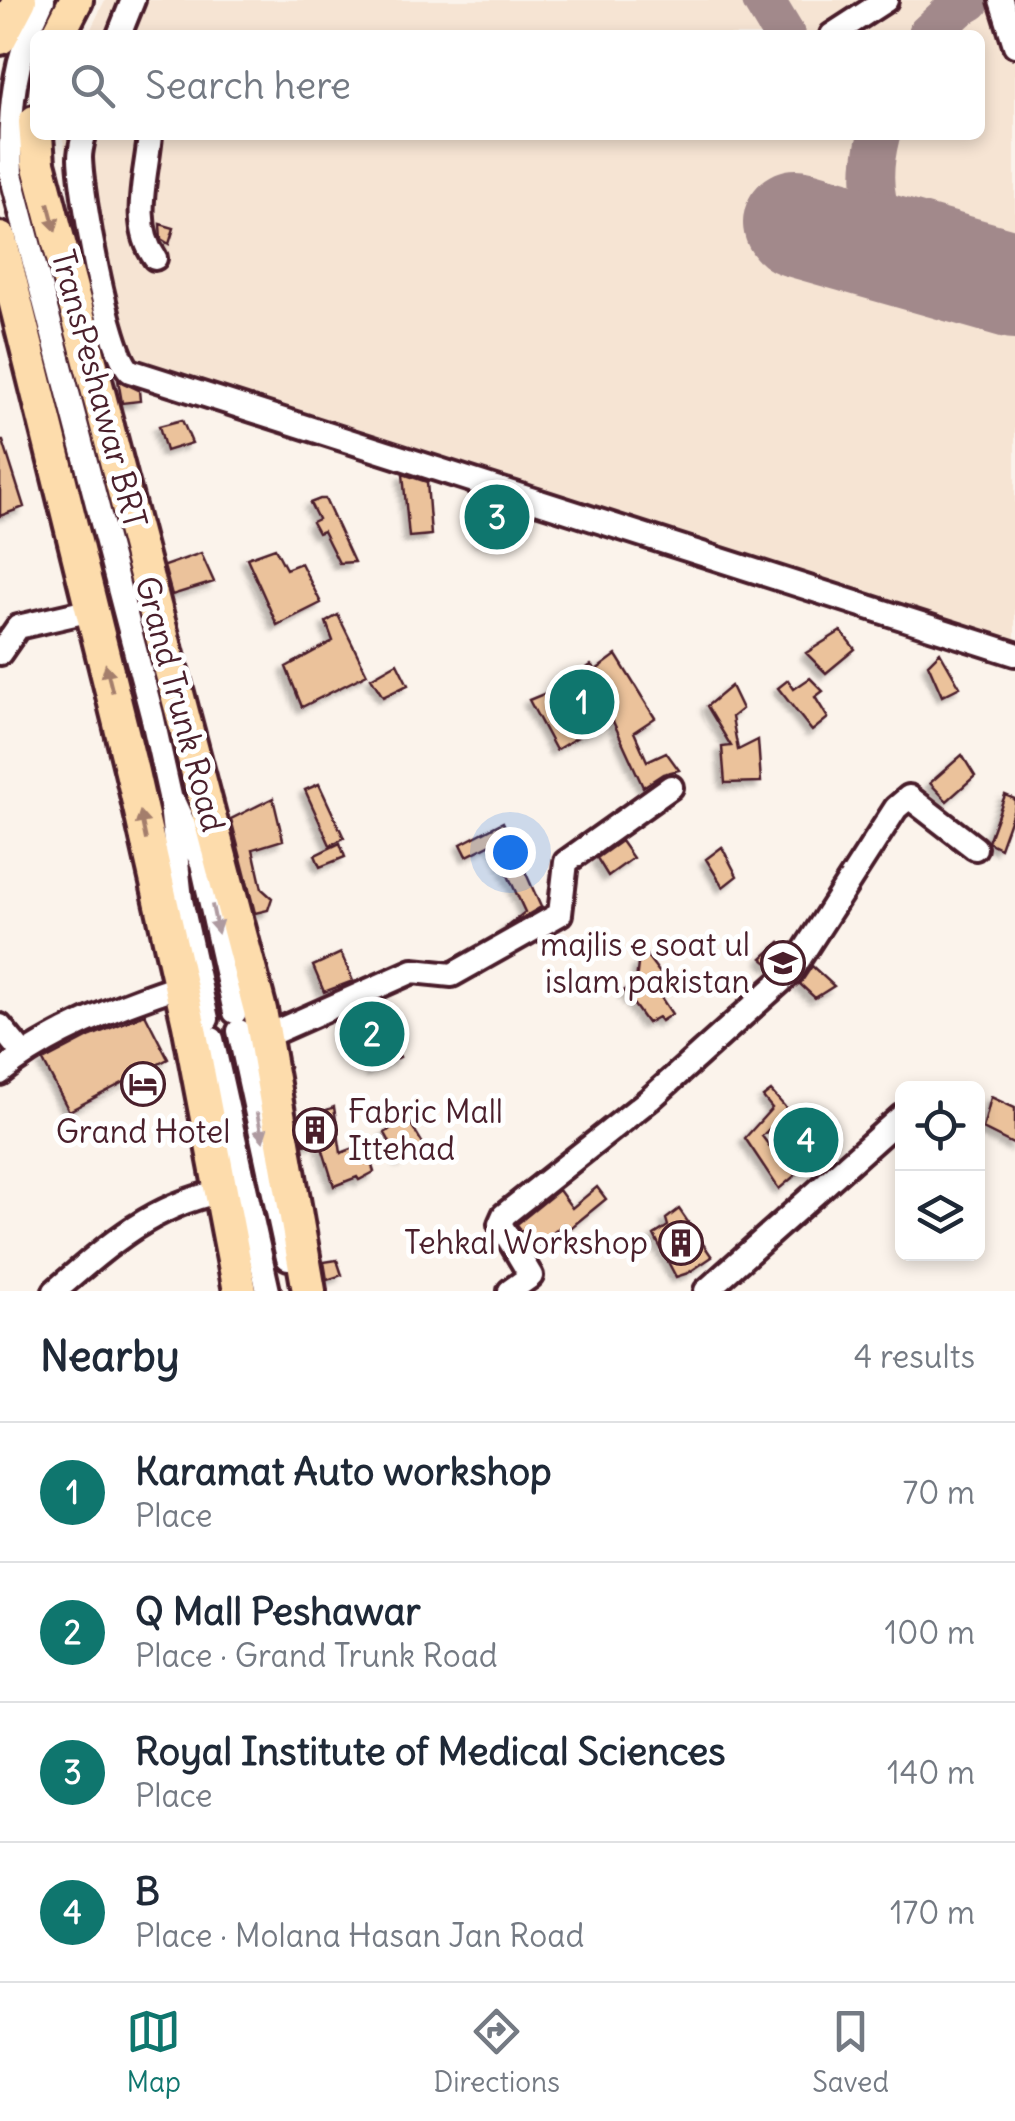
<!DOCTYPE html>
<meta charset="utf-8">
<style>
body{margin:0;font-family:Delius,sans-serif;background:#f6f6f7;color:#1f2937}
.controls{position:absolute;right:30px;bottom:30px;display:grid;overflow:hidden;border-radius:15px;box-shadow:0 5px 15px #0003}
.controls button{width:90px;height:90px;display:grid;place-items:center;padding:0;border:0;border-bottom:2px solid #e0e1e3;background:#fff;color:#1f2937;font:50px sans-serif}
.you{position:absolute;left:510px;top:852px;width:35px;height:35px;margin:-25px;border:8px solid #fff;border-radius:50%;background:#1a73e8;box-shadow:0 0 0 15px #1a73e833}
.badge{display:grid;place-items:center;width:65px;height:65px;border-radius:50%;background:#0f766e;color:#fff;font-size:32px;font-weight:700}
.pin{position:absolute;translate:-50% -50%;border:5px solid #fff;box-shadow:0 2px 10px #0006}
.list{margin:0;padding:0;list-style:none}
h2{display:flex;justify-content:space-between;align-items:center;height:130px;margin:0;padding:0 40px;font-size:42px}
h2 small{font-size:32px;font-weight:400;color:#747a83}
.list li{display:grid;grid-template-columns:65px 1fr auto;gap:30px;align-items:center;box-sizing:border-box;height:140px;padding:0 40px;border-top:2px solid #e0e1e3}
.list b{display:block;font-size:38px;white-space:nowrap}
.list p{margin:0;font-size:32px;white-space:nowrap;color:#747a83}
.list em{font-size:32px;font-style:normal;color:#747a83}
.icon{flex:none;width:55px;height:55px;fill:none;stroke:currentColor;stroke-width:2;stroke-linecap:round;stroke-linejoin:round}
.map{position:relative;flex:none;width:1015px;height:1291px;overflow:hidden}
.search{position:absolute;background:#fff;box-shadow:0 5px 15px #0003;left:30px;right:30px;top:30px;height:110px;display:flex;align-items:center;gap:25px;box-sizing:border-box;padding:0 35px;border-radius:15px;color:#747a83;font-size:38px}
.sheet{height:690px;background:#fff}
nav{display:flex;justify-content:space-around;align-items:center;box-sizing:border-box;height:140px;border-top:2px solid #e0e1e3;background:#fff;font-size:28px;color:#747a83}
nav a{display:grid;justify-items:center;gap:5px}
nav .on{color:#0f766e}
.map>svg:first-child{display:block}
</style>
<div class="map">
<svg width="1015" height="1291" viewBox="0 0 1015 1291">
<defs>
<filter id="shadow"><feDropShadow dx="-5" dy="5" stdDeviation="2.5" flood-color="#0004"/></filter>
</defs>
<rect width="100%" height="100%" fill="#fbf3eb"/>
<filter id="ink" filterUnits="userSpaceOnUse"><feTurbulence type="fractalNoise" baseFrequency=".01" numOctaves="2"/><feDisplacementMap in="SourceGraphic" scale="20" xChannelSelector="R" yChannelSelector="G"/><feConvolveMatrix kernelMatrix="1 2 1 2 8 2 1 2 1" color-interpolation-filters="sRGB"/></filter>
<g filter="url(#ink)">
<!-- built -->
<path fill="#f6e4d3" d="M105,0H1015V664L110,370L63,139V135H980V35H88Z"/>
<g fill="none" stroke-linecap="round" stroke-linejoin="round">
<!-- taxiway -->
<path stroke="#a2898b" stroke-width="42" d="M763,0L784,35
M928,35L958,7L970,0
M879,135C867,182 872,221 909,254"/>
<!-- runway -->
<path stroke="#a2898b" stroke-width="108" d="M797,223L1015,285"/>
</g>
<!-- building -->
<path fill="#ebc29b" stroke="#4a1f2b" stroke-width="2.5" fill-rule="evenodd" filter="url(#shadow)" d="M160,224L174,228L169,244L161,239Z
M118,380L139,390L140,401L122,403Z
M182,420L192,443L166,451L159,426Z
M0,441H3L24,507L0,516Z
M403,474L427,482L431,535L409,537Z
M320,499H325L354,562L339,563L323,531L318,533L312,522L318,519L310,503Z
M485,500L515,510L516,527L494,540L480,539L477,506L486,505Z
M275,548L286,569L301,563L321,603L277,625L247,558Z
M201,553L214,582L172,595L164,566Z
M338,615L367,674L302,707L286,667L333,641L326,622Z
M841,631L855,649L826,673L806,653Z
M940,652L960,687L942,696L928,664Z
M616,655L655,718L634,732L647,761L666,752L679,770L663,774L643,787L611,717L556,750L529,700L551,691L591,665L596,670Z
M397,663L408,685L383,697L371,678Z
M810,678L823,691L815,697L828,718L812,731L778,688L788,680L794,689Z
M731,686L742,709L732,717L738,750L758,740L761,782L725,783L722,747L731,746L707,706Z
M962,755L975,776L947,801L930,783Z
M319,784L344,838L330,845L305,790Z
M1005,795L1015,799V806L1000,848L988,842Z
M273,798L283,840L253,849L262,889L272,898L268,910L255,913L231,819Z
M503,822L541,907L505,928L525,912L493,843L467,856L461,844Z
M621,841L633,858L608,876L597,858Z
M340,843L345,857L320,867L315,855Z
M722,847L737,876L723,887L706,859Z
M780,942L786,951L774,968L762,958Z
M341,953L353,981L324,992L313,966Z
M647,956L672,989L660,996L672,1014L661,1021L658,1017L647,1023L624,991L636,981L638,964Z
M812,966L834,986L815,998L800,984Z
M376,1004L400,1057L372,1071L346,1017Z
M145,1014L168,1059L69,1111L43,1061L91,1036Z
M771,1091L824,1151L779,1189L745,1138L772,1108L763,1097ZM780,1118L799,1145L780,1160L762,1136Z
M991,1097L1015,1108V1145L983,1129Z
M334,1107L341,1153L365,1144L374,1172L359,1180L357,1177L334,1186L320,1141L304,1144L300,1121Z
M406,1116L426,1149L400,1161L385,1133Z
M597,1187L606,1199L568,1230L563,1224L533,1251L517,1224L559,1190L572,1208Z
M679,1209L712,1257L688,1273L676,1277L654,1235L668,1226L666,1219Z
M337,1260L342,1275L327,1280L324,1262Z"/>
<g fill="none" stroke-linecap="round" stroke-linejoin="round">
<!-- minor casing -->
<g stroke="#4a1f2b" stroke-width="30">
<path id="minor" d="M43,0C14,57 8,111 11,174L152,715L170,796L181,900L207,1019
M1001,0L1015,45
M119,35L133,0
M832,35L886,0
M84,135C82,143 80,150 80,158C81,193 108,352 130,371L1015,654
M150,135C147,174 130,224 155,258
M0,653L18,627L92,610
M174,803L202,863L235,1012
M0,1026L23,1054
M239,1031L288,1258
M264,1037L413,971L452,975L560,914L566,862L671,787
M212,1039L268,1291
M0,1073C47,1034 120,1005 178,986
M55,1291C106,1247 151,1206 219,1192
M510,1291L531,1276L500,1224L504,1215L650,1099L790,973L896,808L909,797L975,848
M706,1291L902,1116"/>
</g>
<!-- highway casing -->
<g stroke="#4a1f2b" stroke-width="40">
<path id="highway" d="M58,35L76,0
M0,38L20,0
M35,122L38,163L260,1010L309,1291
M0,239L132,772L189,1024L240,1291"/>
</g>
<!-- minor -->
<use href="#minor" stroke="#fff" stroke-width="22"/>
<!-- highway -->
<use href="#highway" stroke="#fddcac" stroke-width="32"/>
</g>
<!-- one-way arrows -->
<defs><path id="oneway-solid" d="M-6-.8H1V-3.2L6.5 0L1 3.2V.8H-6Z" transform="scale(2.5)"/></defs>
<g fill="#a47e6c">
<use href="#oneway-solid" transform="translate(52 217) rotate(75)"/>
<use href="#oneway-solid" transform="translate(109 678) rotate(-104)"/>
<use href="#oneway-solid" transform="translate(143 826) rotate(-102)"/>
</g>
<g fill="#ae9aa0">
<use href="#oneway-solid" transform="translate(215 919) rotate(78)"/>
<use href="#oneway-solid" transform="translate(260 1127) rotate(78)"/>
</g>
</g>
<!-- icons -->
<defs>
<g id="school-ring" transform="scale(2.25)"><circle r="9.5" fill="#fff" stroke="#4a1f2b" stroke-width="1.5"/><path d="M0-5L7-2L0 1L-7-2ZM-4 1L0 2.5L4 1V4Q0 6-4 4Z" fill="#4a1f2b"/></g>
<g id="hotel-ring" transform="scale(2.25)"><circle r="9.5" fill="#fff" stroke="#4a1f2b" stroke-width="1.5"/><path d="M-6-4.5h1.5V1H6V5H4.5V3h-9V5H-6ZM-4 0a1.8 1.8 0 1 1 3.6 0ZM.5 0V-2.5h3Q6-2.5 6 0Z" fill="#4a1f2b"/></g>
<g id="building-ring" transform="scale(2.25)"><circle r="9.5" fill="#fff" stroke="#4a1f2b" stroke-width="1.5"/><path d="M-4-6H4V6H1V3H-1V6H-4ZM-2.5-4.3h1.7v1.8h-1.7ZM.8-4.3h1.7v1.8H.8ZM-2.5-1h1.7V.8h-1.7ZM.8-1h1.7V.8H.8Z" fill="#4a1f2b"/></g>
</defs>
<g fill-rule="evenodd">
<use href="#school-ring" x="783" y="963"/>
<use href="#hotel-ring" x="143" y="1084"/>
<use href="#building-ring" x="315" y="1130"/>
<use href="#building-ring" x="681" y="1243"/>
</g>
<g text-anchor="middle" stroke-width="10" stroke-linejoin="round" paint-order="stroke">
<!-- street labels -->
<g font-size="32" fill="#4a1f2b" stroke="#fff">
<text transform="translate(99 389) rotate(75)" y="11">TransPeshawar BRT</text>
<text transform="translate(180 704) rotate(75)" y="11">Grand Trunk Road</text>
</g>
<!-- poi labels -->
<g font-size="32" fill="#4a1f2b" stroke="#fff" text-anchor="end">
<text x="750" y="956">majlis e soat ul<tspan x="750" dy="37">islam pakistan</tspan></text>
<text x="348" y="1123" text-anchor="start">Fabric Mall<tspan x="348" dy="37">Ittehad</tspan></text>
<text x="143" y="1143" text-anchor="middle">Grand Hotel</text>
<text x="648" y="1254">Tehkal Workshop</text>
</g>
</g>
</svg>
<div class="controls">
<button><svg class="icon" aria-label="locate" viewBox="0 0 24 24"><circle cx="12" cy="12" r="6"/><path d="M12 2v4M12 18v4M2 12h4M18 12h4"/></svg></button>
<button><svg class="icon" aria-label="layers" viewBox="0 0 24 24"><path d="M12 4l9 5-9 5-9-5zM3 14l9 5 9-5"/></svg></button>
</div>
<div class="you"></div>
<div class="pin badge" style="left:582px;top:702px">1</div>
<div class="pin badge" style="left:372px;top:1034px">2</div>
<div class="pin badge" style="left:497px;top:517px">3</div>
<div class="pin badge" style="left:806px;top:1140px">4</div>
<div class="search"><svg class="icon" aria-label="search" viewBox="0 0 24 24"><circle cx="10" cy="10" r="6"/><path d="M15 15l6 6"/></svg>Search here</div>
</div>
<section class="sheet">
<h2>Nearby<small>4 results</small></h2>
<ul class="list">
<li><span class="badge">1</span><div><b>Karamat Auto workshop</b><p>Place</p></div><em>70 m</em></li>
<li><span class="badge">2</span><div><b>Q Mall Peshawar</b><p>Place · Grand Trunk Road</p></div><em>100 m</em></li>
<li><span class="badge">3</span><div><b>Royal Institute of Medical Sciences</b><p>Place</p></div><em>140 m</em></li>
<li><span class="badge">4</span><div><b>B</b><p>Place · Molana Hasan Jan Road</p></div><em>170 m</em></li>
</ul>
</section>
<nav>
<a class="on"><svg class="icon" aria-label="map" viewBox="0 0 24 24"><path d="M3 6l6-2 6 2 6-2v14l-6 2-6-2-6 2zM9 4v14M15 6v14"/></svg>Map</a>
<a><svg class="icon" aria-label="directions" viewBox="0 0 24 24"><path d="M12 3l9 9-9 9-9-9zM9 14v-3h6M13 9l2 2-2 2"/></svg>Directions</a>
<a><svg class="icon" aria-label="saved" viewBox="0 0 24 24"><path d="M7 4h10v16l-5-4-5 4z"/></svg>Saved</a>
</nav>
